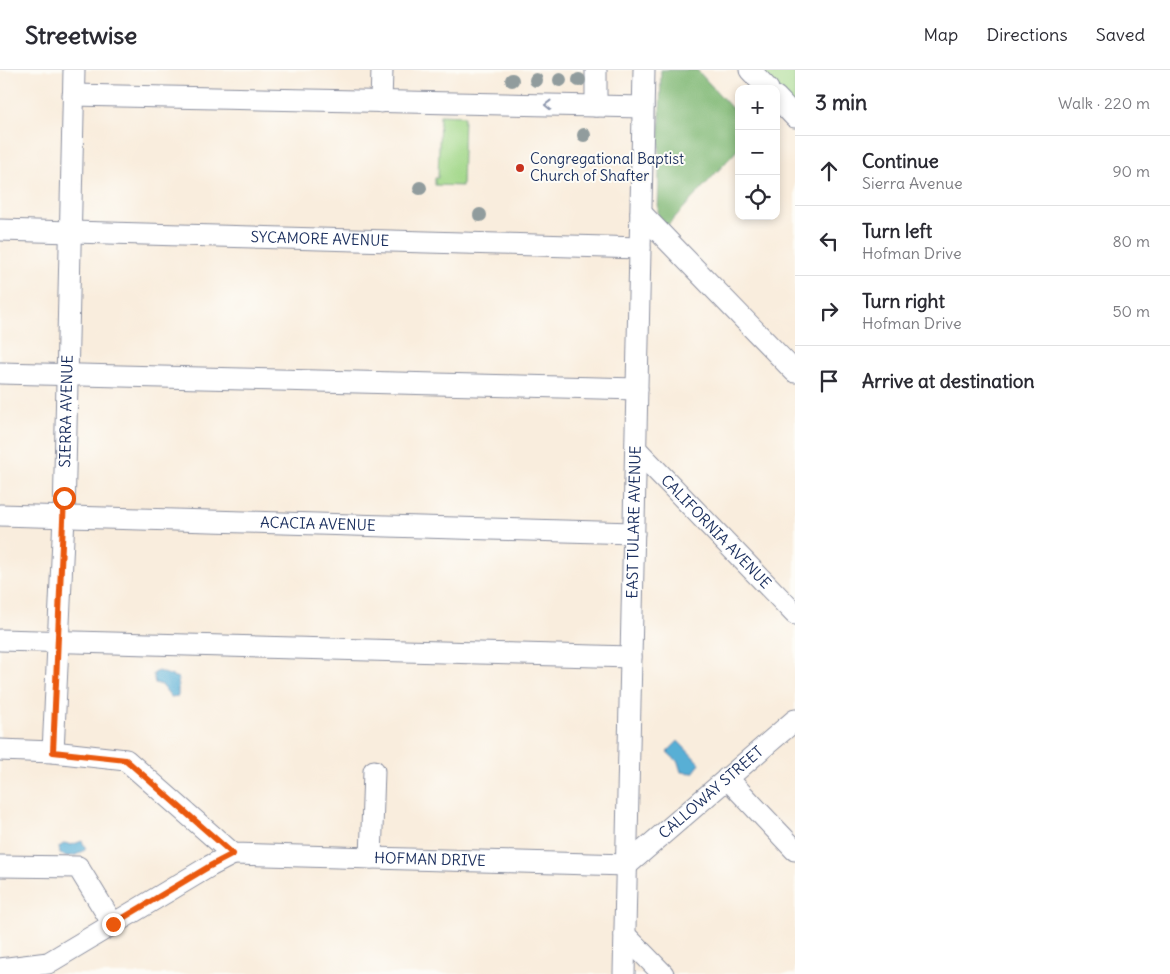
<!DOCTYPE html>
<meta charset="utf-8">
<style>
body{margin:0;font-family:Delius,sans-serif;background:#f7f7f7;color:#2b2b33}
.controls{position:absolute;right:15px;top:15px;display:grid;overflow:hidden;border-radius:10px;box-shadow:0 2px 8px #0003}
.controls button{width:45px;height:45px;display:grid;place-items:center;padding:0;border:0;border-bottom:1px solid #e1e1e2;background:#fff;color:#2b2b33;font:25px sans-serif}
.stop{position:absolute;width:15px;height:15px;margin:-11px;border:4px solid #ea580c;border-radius:50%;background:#fff}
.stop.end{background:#ea580c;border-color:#fff;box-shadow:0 1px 5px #0008}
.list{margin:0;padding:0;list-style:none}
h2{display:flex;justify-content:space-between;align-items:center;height:65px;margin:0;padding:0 20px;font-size:21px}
h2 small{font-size:16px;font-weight:400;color:#7c7c81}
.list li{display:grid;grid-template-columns:32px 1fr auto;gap:15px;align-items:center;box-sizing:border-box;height:70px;padding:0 20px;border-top:1px solid #e1e1e2}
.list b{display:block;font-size:19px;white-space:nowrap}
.list p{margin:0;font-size:16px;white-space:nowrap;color:#7c7c81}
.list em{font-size:16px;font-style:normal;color:#7c7c81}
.icon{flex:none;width:28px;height:28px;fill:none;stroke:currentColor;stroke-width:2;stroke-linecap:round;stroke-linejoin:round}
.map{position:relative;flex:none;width:795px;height:904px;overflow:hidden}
header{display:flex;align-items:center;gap:30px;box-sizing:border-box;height:70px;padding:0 25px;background:#fff;border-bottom:1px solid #e1e1e2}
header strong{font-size:24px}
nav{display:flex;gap:28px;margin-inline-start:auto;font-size:18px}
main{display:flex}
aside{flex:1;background:#fff}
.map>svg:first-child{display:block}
</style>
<header>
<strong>Streetwise</strong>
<nav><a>Map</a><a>Directions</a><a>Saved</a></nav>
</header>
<main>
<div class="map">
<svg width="795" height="904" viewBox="0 0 795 904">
<rect width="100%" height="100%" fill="#fdfcf7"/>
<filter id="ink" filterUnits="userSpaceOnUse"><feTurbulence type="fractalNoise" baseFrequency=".02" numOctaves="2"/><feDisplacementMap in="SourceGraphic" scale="10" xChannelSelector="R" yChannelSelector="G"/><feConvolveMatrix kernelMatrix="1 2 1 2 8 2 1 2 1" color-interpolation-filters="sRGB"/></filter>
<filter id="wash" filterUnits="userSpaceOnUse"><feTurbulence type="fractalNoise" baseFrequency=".0096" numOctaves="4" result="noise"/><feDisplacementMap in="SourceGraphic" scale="20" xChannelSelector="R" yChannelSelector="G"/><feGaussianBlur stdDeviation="1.12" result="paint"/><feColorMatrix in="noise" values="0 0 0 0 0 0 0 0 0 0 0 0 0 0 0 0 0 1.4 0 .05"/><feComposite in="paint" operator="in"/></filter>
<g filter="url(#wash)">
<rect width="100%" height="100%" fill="#f9eddd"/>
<!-- green -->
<path fill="#a1d788" stroke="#5e8373" d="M750,0H795V47Z
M440,45L464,46L462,116L435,115V108H438Z"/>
<!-- forest -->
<path fill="#80b874" stroke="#4e7469" d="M661,0H697L739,46V78L667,156L658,147Z"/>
<!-- water -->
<path fill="#59afd5" stroke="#3a6f9a" d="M158,601L178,608V626L171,627L162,615L155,613L153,604Z
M678,671L700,694L693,703L681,702L678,692L667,682Z
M82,771L86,779C77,785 71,789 60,784L59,777L65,773L71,775Z"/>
</g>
<g filter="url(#ink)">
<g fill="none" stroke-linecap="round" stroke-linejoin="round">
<!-- minor casing -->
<g stroke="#8a8e9e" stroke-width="23">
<g id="minor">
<path d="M596,0V36"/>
<path d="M750,0L768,19"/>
<path d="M73,25L643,37"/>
<path d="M776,27L795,47"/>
<path d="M381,32L382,0"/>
<path d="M641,143L795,302"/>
<path id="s1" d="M0,160L640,178"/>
<path d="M0,303L637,319"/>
<path id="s2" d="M636,379L795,544"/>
<path id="s3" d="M0,445L634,463"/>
<path d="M0,570L631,587"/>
<path id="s4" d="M0,680L53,682L126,690L233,784L627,795L795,650"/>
<path id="s5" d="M53,682L64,447L74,0"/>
<path d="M727,708L795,780"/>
<path d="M371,788L374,701"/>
<path d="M0,796L78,797L113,854"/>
<path d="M625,865L663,904"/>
<path d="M0,899L48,893L210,796L233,784"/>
<path id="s6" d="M624,904L644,0"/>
</g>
</g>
<!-- minor -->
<use href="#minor" stroke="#fff" stroke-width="21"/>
</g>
<!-- trees -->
<g fill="#919c9d">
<circle cx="512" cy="10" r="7"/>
<circle cx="536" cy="10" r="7"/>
<circle cx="560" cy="10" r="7"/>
<circle cx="579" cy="10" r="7"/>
<circle cx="584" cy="65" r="7"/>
<circle cx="420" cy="118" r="7"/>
<circle cx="480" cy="145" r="7"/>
</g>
<!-- one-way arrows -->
<defs><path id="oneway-chevron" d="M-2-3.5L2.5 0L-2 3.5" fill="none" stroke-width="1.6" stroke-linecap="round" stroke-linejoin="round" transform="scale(1.25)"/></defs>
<use stroke="#8d97ae" href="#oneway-chevron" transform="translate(548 35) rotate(-179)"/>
</g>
<g fill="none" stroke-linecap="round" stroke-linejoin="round" filter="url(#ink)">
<!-- route -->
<path stroke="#ea580c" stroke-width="6" d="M64,428L53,682L126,690L233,784L210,796L113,854"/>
</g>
<!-- markers -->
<circle fill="#c8321e" stroke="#fdfcf7" stroke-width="2" cx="520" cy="98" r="5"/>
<g text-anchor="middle" stroke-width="4" stroke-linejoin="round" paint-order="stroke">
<!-- poi labels -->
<g font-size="15" fill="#1b2f5e" stroke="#fdfcf7" text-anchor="start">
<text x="530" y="94">Congregational Baptist<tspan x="530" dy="17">Church of Shafter</tspan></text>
</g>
<!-- street labels -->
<g font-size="15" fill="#1b2f5e" stroke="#fdfcf7">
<text dy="5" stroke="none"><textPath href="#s1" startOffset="320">SYCAMORE AVENUE</textPath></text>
<text dy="5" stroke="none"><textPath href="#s5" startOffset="341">SIERRA AVENUE</textPath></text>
<text dy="5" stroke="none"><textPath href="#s6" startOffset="452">EAST TULARE AVENUE</textPath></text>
<text dy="5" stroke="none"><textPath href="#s3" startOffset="318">ACACIA AVENUE</textPath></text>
<text dy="5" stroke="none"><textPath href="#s2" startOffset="115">CALIFORNIA AVENUE</textPath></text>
<text dy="5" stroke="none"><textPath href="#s4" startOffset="774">CALLOWAY STREET</textPath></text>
<text dy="5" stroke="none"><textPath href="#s4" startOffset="466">HOFMAN DRIVE</textPath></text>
</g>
</g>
</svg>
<div class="controls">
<button>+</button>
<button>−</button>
<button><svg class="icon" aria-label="locate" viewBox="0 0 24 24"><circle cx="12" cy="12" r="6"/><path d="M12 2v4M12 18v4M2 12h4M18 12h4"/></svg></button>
</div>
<div class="stop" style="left:64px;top:428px"></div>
<div class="stop end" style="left:113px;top:854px"></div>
</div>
<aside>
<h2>3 min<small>Walk · 220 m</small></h2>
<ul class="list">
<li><svg class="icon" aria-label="ahead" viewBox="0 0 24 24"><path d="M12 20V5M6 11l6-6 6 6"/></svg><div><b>Continue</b><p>Sierra Avenue</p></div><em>90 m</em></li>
<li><svg class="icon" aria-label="left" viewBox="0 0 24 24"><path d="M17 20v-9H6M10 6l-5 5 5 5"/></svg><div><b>Turn left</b><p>Hofman Drive</p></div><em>80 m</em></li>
<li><svg class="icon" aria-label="right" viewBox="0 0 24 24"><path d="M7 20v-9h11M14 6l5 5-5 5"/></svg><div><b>Turn right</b><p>Hofman Drive</p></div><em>50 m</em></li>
<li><svg class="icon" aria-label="arrive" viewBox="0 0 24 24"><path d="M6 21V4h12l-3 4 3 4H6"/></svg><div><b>Arrive at destination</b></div></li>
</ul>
</aside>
</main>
